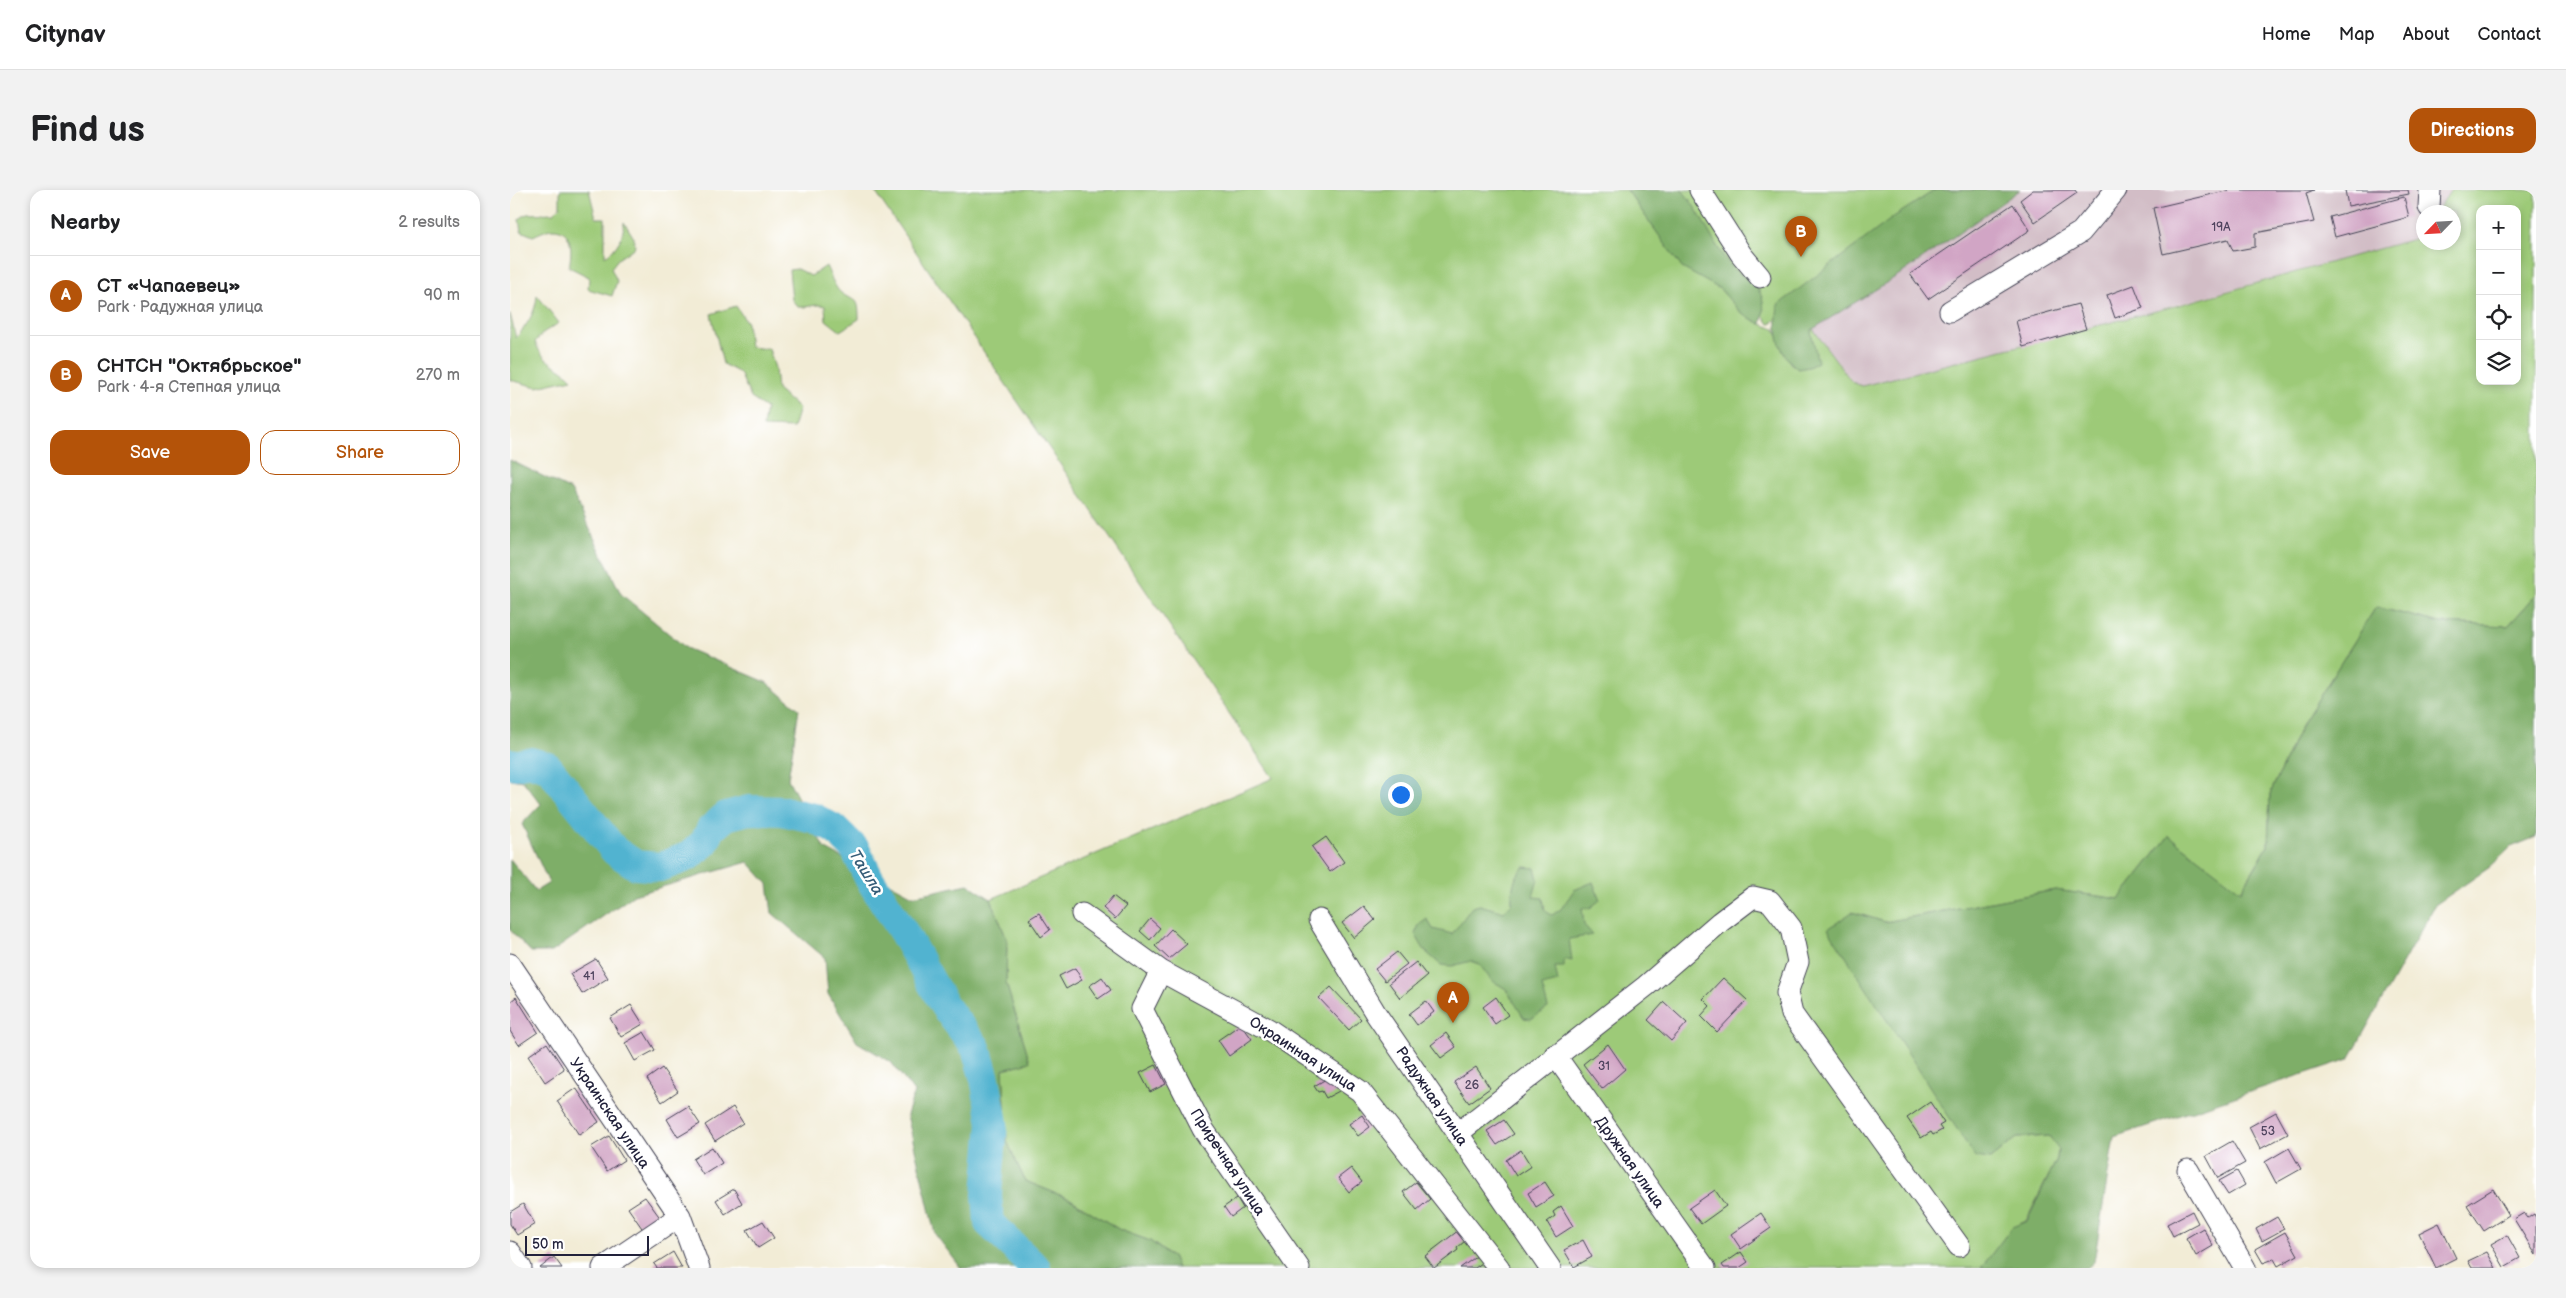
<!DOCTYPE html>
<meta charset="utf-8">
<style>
body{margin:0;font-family:"Balsamiq Sans",sans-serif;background:#f2f2f2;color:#202124}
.controls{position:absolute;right:15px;top:15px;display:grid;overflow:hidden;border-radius:10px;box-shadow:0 2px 8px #0003}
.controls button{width:45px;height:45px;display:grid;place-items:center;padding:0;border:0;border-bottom:1px solid #e0e0e0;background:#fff;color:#202124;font:25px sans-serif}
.compass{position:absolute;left:1906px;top:15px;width:45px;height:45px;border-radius:50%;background:#fff;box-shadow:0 2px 8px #0003;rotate:245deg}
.scale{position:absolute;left:15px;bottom:12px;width:124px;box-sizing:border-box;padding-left:5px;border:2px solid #22223b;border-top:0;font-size:14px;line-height:18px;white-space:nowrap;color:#22223b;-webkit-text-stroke:4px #fff;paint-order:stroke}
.you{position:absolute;left:890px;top:604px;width:18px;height:18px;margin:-12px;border:4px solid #fff;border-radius:50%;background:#1a73e8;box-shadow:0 0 0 8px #1a73e833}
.badge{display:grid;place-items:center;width:32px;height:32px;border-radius:50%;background:#b45309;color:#fff;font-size:16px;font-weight:700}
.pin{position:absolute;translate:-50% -41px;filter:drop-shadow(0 1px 2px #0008)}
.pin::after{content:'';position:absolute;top:26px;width:18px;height:15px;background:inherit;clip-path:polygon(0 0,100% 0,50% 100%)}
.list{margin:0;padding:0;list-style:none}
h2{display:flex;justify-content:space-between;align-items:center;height:65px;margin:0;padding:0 20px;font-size:21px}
h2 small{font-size:16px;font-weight:400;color:#757577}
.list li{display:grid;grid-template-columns:32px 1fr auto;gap:15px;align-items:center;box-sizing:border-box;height:80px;padding:0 20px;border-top:1px solid #e0e0e0}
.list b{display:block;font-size:19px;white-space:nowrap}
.list p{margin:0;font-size:16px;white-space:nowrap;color:#757577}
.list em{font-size:16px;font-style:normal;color:#757577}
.actions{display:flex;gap:10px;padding:15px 20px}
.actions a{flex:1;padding:11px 0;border:1px solid #b45309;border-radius:15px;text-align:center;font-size:18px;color:#b45309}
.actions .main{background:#b45309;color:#fff}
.icon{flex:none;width:28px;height:28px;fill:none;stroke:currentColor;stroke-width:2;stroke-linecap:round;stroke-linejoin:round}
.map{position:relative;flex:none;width:2026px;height:1078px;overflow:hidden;border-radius:15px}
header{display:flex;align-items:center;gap:30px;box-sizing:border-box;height:70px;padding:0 25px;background:#fff;border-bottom:1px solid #e0e0e0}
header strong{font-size:24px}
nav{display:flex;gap:28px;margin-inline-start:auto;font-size:18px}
.intro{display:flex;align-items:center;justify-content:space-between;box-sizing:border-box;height:120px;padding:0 30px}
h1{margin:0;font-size:35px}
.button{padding:12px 22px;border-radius:15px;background:#b45309;color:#fff;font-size:18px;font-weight:700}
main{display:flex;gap:30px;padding:0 30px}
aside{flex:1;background:#fff;border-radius:15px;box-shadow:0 2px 8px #0003}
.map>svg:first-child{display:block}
</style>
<header>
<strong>Citynav</strong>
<nav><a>Home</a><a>Map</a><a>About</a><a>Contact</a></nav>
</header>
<div class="intro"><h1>Find us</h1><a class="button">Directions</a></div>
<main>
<aside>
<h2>Nearby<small>2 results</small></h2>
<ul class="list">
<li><span class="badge">A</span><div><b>СТ «Чапаевец»</b><p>Park · Радужная улица</p></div><em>90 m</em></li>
<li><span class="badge">B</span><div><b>СНТСН &quot;Октябрьское&quot;</b><p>Park · 4-я Степная улица</p></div><em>270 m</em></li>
</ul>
<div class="actions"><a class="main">Save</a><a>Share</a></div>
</aside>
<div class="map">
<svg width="2026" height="1078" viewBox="0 0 2026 1078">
<rect width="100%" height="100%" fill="#fff"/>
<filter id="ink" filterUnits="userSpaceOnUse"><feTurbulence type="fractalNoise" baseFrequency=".02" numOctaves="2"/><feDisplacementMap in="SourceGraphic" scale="10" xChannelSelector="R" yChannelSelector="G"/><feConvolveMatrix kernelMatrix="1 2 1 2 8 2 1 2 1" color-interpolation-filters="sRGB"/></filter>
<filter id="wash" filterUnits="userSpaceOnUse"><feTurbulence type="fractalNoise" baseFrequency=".0096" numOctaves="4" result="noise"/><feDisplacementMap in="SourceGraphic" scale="20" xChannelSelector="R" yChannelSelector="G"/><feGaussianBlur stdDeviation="1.12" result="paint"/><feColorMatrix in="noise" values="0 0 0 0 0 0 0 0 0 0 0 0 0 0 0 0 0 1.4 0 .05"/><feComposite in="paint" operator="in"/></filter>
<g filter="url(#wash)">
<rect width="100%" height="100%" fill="#f2ecd6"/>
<!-- industrial -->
<path fill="#d2bdc6" d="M1511,0H1941L1926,22H1914L1913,43L1911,47L1513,157L1352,196L1343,192L1303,139L1395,81Z"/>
<!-- green -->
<path fill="#9dca78" stroke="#60765a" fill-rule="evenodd" d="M50,0H79L86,28H95V66C107,60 114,45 114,32L124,48L125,57L108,69L101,78L107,91L102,106L78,99L79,87L59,77C62,63 64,38 42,39C37,39 28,44 23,46L11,41L9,29L17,24L44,23L50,17Z
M364,0H1117L1172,77L1210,99L1233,124L1251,134L1265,139L1280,173L1288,179L1303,152L1301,142L1303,139L1342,192L1352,196L1669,115L1911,47L1913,43L1914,52H1944V22H1926L1941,0H2026V405L1998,436L1930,433L1866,417L1790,538L1760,604L1758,656L1730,702L1659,646L1609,709L1545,700L1375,732L1342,722L1480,969L1507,948L1539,946L1548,958L1547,969L1516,1031L1502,1038L1471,1078H667L662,1067L640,1051L610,1040L560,1009L515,991L497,951L493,879L520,872L496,793L497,750L481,709L763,588ZM1970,19H2007V191H1970Z
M1169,0H1476L1259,134Z
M316,76C320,84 324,96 330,102C344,114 349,103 349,129L330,141L316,130L315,116C306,113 298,118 288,117L282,110L279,80L287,79L301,86Z
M27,105L49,133L34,142L25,152C35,176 46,172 62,189L27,197L0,190V124L6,148C17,135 26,122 27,105Z
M226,116L237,133L240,157L259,159L265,178L267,200L289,218L283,238L253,237L256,218L241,208L230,183L213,174L201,124Z"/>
<!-- forest -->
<path fill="#7eae68" stroke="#506852" d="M1117,0H1172C1192,23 1201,52 1220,75C1227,84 1241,90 1247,98C1255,108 1255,123 1251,134L1232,124L1210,99L1172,78Z
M1425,0H1510L1395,81L1303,139L1301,142L1308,172L1299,177L1288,179C1266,162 1265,140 1268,115L1385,26Z
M0,270L61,300L111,404L176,458L256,492L289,519L278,589L314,658L403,706L458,694L481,709L497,750L496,793L520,872L493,879L497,951L515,991L560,1009L610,1040L640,1051L662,1067L667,1078H451L425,1044L397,925L404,902L381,872L347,852L318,804L315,768L262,723L258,694L238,672L124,705L42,762H21L0,740V669L26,701L39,693L12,634L31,614L13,591L0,589Z
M2026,405V647L2001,657L1980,677L1925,715L1839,869L1604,947L1584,1072L1577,1078H1471L1502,1037L1517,1031L1547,969L1548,958L1539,946L1507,948L1480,969L1465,967L1318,739L1342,722L1375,732L1545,700L1609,709L1659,646L1731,701L1758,656L1760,604L1790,538L1866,417L1930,433L1998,436Z
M1014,677L1025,678L1028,689L1023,707L1033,708L1035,721L1042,725L1051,719L1064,700L1083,692L1090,710L1080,718H1072L1074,735L1083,745L1059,749L1062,771L1054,769V777H1045L1048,792L1032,796L1038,818L1021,829L1014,828L996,799L981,790L970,775L961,771L942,776L931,775L915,761L905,744L909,735L917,729L923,739L942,744L962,717L970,715L994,722L1002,713C1001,700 1004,686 1014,677Z"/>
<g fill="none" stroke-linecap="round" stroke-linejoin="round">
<!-- river -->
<path stroke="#51b3d0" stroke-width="30" d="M0,573L5,575L20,572L38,577L105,661L126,675L150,677L177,667L194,653L201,639L216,626L239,620L272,621L304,628L326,640L345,659L359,688L394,743L434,815L466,858L475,889L483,933L477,1004L479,1033L526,1078"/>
</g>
<g id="blocks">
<!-- building -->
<path fill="#d1a5c5" d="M1523,0H1565L1567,3L1525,32L1510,10Z
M1720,0H1804L1796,3L1804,32L1745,43V57L1723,61L1718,49L1653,64L1643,18Z
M1835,0H1898L1899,4L1838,16Z
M1894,7L1899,27L1825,47L1820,27Z
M1503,14L1520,40L1418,109L1400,84Z
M1624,95L1633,118L1605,128L1597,105Z
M1568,114L1576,139L1513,157L1506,131Z
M816,647L834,672L820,682L802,657Z
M603,706L616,716L605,729L593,718Z
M854,716L865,730L844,748L832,733Z
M529,723L540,740L531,747L519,729Z
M640,729L650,738L640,750L630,741Z
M661,739L677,754L659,769L645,756Z
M887,762L897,774L875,791L865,779Z
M86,769L98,788L72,804L60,784Z
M906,772L917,786L890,808L879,793Z
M565,778L572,790L556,799L549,786Z
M592,787L601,800L588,809L579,796Z
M1213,788L1237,810L1207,842L1191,826L1200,816L1193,809Z
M821,797L851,829L839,840L809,808Z
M6,807L28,842L9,855L0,841V812Z
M986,807L998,825L985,834L973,817Z
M916,811L924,822L907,835L899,824Z
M1154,812L1177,833L1161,851L1138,830Z
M121,815L133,834L111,847L100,828Z
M731,834L742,849L719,866L708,850Z
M134,842L145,860L125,871L115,853Z
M936,843L946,857L931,868L921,855Z
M37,853L54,879L35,892L18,866Z
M1098,854L1115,879L1092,899L1073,874Z
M646,875L656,894L640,902L630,883Z
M966,877L980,898L959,913L944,892Z
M152,878L168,901L152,912L137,889Z
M818,888L831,900L816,908L812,901L808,902L804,896Z
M66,898L89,932L69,945L47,911Z
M1420,912L1434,933L1429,936L1432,940L1423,945L1421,942L1411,948L1397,928Z
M178,916L190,934L168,947L157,929Z
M223,917L233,933L205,951L195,935Z
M1766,922L1778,944L1750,959L1739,937Z
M852,925L860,937L848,946L839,934Z
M994,930L1004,944L987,955L977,941Z
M99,946L114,970L97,981L81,957Z
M1722,951L1735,973L1708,988L1696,966Z
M202,957L212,973L193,985L183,969Z
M1779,958L1791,979L1766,993L1755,972Z
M1011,960L1021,976L1006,986L996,970Z
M841,978L852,992L839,1002L828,988Z
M1727,981L1735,995L1718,1005L1709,991Z
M906,992L920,1009L907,1020L893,1002Z
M1035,992L1044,1006L1026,1017L1018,1003Z
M224,999L232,1013L215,1024L206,1010Z
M1983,999L1999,1025L1974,1041L1957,1015Z
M1205,1000L1216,1016L1191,1034L1179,1018Z
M135,1007L151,1029L134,1041L118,1018Z
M727,1008L733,1018L721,1027L714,1017Z
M13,1014L25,1034L7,1045L0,1034V1022Z
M1051,1016L1063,1036L1046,1047L1037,1032L1045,1026L1043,1022Z
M1682,1021L1688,1033L1663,1046L1657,1034Z
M1251,1023L1261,1038L1231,1059L1221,1044Z
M2014,1023L2018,1028L2024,1024L2026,1028V1065L2004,1029Z
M1767,1027L1774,1039L1752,1051L1746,1039Z
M253,1031L264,1048L248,1058L237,1040Z
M1929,1033L1946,1068L1926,1078L1909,1043Z
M1693,1038L1703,1056L1686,1066L1676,1048Z
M949,1040L955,1051L947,1058L948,1060L924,1078L915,1066Z
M1775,1042L1788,1065L1768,1076L1764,1069L1753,1073L1745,1059Z
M1997,1045L2010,1068L1994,1077L1981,1054Z
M1073,1050L1082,1067L1064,1077L1054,1060Z
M163,1062L172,1078H147L144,1074Z
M1231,1062L1238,1072L1229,1078H1214L1212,1075Z
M1977,1062L1986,1078H1962L1958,1071Z
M967,1066L972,1073L965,1078H950Z
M44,1067L52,1078H30Z"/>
</g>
</g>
<g filter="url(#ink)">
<use href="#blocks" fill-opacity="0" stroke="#414052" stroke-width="1"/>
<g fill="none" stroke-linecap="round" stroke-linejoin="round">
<!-- minor casing -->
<g stroke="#414052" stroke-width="23">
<path id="minor" d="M1190,0L1231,64L1250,87
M1919,17L1920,0
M1440,121L1571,42L1606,0
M572,724L651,781L758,839L850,901L989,1078
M809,730L866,824L1040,1078
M0,774L170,1026L189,1078
M651,781L632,819L693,939L789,1078
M1045,865L1195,1078
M947,944L1136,796L1210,732L1243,707L1260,711L1281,738L1288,772L1277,803L1282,824L1449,1056
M1678,980L1735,1078
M0,1062L11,1078
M93,1078L170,1026"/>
</g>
<!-- minor -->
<use href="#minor" stroke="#fff" stroke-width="21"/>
</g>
</g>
<g text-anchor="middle" stroke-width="5" stroke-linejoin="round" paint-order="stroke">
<!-- number labels -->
<g font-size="12" fill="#4e435e">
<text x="1711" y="41">19А</text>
<text x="79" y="790">41</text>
<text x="1094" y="880">31</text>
<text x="962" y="899">26</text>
<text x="1758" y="945">53</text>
</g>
<!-- street labels -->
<g font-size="15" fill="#22223b" stroke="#fff">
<text transform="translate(793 864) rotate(33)" y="5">Окраинная улица</text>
<text transform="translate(922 906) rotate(56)" y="5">Радужная улица</text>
<text transform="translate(100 923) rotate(56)" y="5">Украинская улица</text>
<text transform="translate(718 972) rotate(57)" y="5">Приречная улица</text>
<text transform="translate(1120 972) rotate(55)" y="5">Дружная улица</text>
</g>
<!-- water labels -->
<g font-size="16" font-style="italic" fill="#355c77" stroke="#fff">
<text transform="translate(357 682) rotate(58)" y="6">Ташла</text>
</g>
</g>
</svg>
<div class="controls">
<button>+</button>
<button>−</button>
<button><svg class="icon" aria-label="locate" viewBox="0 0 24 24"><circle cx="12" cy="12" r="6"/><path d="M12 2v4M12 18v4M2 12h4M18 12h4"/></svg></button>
<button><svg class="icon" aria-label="layers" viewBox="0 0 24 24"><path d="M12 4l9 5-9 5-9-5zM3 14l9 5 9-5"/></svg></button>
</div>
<svg class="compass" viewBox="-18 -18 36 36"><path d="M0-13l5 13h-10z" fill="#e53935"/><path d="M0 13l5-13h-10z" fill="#757577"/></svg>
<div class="scale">50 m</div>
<div class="you"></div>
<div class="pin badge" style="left:943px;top:833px">A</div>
<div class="pin badge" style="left:1291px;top:67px">B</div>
</div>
</main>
